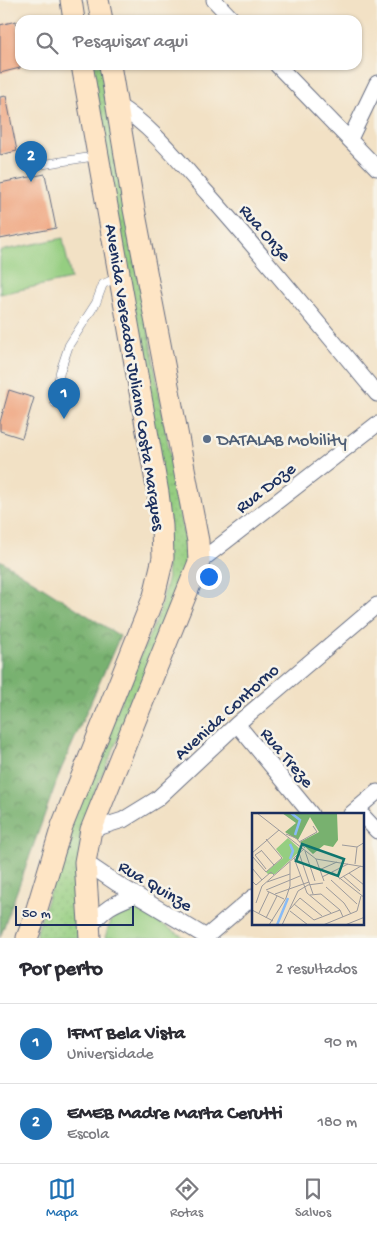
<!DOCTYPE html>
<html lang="pt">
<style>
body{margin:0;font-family:"Gochi Hand",sans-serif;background:#f7f7f7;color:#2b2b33}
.scale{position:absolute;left:15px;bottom:12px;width:119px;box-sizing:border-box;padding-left:5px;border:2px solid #1b2f5e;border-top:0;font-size:14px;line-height:18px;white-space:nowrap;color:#1b2f5e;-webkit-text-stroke:4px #f7f3e8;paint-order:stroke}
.you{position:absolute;left:208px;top:576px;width:18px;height:18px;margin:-12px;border:4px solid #fff;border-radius:50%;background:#1a73e8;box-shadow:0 0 0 8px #1a73e833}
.badge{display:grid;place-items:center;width:32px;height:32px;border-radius:50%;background:#1f6fb2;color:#fff;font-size:16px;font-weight:700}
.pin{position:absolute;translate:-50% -41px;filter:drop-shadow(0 1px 2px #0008)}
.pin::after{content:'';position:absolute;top:26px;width:18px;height:15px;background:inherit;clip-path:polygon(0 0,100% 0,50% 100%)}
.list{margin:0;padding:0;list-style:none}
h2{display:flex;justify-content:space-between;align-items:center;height:65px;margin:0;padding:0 20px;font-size:21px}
h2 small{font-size:16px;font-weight:400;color:#7c7c81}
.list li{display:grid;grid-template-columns:32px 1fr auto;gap:15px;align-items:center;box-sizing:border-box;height:80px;padding:0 20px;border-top:1px solid #e1e1e2}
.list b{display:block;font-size:19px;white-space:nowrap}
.list p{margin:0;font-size:16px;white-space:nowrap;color:#7c7c81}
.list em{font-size:16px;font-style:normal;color:#7c7c81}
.icon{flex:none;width:28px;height:28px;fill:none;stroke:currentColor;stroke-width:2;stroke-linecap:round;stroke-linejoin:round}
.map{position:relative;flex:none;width:377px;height:938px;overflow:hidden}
.search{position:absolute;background:#fff;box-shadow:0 1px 4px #0004;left:15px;right:15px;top:15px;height:55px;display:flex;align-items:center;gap:12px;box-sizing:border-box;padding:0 18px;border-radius:15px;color:#7c7c81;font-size:19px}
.sheet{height:225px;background:#fff}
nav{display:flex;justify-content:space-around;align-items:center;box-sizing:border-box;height:70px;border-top:1px solid #e1e1e2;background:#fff;font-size:14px;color:#7c7c81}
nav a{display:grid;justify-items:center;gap:2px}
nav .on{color:#1f6fb2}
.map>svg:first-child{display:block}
</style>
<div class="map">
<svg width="377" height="938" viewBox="0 0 377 938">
<defs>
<pattern id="grass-dots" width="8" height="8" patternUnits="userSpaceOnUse" patternTransform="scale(1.25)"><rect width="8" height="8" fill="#95ce81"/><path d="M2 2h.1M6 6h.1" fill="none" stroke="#80b172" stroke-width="1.8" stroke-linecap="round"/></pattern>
<pattern id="forest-crowns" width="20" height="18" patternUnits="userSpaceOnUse" patternTransform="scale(1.25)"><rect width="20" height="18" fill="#78b16f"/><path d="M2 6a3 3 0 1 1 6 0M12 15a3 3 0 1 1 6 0" fill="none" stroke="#62905e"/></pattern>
</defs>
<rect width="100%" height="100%" fill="#f7f3e8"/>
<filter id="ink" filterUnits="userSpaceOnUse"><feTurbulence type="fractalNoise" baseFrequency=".02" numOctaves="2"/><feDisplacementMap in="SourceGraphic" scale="10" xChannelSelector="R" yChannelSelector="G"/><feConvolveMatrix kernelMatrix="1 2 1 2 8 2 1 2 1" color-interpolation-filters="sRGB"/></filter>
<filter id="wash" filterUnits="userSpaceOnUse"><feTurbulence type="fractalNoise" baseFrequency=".0096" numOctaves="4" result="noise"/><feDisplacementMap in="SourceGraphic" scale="20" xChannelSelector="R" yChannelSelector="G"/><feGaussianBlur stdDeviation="1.12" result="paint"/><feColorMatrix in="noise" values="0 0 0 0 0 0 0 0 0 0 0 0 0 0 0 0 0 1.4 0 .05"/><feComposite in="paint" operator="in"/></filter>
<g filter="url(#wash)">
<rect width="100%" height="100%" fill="#f2e1c5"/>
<!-- grass -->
<path fill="url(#grass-dots)" stroke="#587e70" d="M88,65H102L186,546L187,562L183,585L157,652L90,802L81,830L79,938H35L81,792L159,613L168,577Z"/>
<!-- forest -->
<path fill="url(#forest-crowns)" stroke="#4a7066" d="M0,560L120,636L60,772L0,938Z"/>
<!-- green -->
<path fill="#95ce81" stroke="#587e70" d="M63,238L71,279L0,294V251Z
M132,907L186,938H105C109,923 115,909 132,907Z"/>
<g id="blocks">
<!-- building -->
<path fill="#efa079" d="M16,21L20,41V68L0,73V25Z
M6,96L17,151L0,155V97Z
M45,174L56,228L0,239V183Z
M9,390L34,398L22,438L0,431V422Z"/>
</g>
</g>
<g filter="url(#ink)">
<use href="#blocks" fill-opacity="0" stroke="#666d82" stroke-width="1"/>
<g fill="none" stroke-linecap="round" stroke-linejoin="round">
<!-- service casing -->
<g stroke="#666d82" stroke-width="9">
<path id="service" d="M45,164L97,156
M55,403L60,372L69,345L96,303L103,284L119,277"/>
</g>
<!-- minor casing -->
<g stroke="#666d82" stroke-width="17">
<path id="minor" d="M214,0L233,20
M277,65L377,168
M117,105C153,127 180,163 208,194C266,259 321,327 377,394
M350,139L377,83
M199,562L377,424
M237,724L311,814
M351,814L377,792
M363,816L377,831
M91,830L123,820L157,799L237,724L377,605
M85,862L116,883L208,938
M90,927C105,907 113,904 136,895
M206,937L253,897"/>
</g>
<!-- secondary casing -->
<g stroke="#666d82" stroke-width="23">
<path id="secondary" d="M71,0L74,20
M98,0L102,20
M27,938L32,925L62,826L154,596L163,558L162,526L158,493L82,65
M90,938L85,862L91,830L199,562L198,541L134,209L110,65"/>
</g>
<!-- service -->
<use href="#service" stroke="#fff" stroke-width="8"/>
<!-- minor -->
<use href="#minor" stroke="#fff" stroke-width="15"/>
<!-- secondary -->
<use href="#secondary" stroke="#fee5c5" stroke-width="21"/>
</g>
</g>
<!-- markers -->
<circle fill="#5c6f8a" stroke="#f7f3e8" stroke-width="2" cx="207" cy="439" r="5"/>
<g text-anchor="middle" stroke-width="5" stroke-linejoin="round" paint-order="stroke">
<!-- street labels -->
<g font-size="18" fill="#1b2f5e" stroke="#f7f3e8">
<text transform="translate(266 232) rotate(49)" y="6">Rua Onze</text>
<text transform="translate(136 377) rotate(81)" y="6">Avenida Vereador Juliano Costa Marques</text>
<text transform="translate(265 487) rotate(-38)" y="6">Rua Doze</text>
<text transform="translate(226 711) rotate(-42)" y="6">Avenida Contorno</text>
<text transform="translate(288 757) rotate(50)" y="6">Rua Treze</text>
<text transform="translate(156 885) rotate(31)" y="6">Rua Quinze</text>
</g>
<!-- service labels -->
<g font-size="18" fill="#4e5e75" stroke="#f7f3e8" text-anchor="start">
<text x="217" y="445">DATALAB Mobility</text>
</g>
</g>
<!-- overview -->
<g transform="translate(252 813)">
<rect width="112" height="112" fill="#f2e1c5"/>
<path d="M30,0H85L86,27L81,34L72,32L61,41L48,29L67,19L58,4L46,27L33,19L44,10Z" fill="#78b16f"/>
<path d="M36,25L49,37L23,61H16L14,59L31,45L24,36Z" fill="#95ce81"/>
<path fill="none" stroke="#89bbf6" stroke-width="2.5" d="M39,0L48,7L43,22M38,31L41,38L38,46M25,112L36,85"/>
<path fill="none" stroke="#9c9a9c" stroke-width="1" d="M5,0L64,46L113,54M34,21L44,25L53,35M47,29L65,19L61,13M90,32L105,34M9,37L22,52M9,38L3,42L14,56M53,38L63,68M0,40L27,17M47,40L61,81M0,43L14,59M42,45L55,80L79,100M64,46L72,68M103,51L105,34L113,29M0,55L10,67M67,57L85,49M14,59L30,45L14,26M80,59L113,85M97,60L112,72M91,63L108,78M70,64L96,51M87,66L109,53M79,67L105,91M0,68L4,72L19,59L22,62M15,69L38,61M74,74L92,90L99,101M14,77L48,63M15,78L32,86M23,81L57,69M58,82L69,81L88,97L91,104M4,90L10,73L52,36M42,91L62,107M38,96L48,85L70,103M0,97L21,108M38,98L56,112M105,98L109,83M7,100L17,79M14,105L25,83M62,107L88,97M17,112L34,85L38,73V49M30,112L46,78L56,72L71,70M71,112L105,98M93,112L113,104"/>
<path fill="#0f766e" fill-opacity="0.15" stroke="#0f766e" stroke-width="2.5" d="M50,31L92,46L86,63L44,48Z"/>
<rect width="112" height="112" fill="none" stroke="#1b2f5e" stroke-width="2.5"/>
</g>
</svg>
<div class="scale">50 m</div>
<div class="you"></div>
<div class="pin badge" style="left:64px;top:419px">1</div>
<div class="pin badge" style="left:31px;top:182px">2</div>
<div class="search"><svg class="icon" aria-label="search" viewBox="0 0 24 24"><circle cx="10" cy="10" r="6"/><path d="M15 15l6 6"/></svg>Pesquisar aqui</div>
</div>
<section class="sheet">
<h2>Por perto<small>2 resultados</small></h2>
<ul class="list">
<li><span class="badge">1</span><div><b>IFMT Bela Vista</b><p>Universidade</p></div><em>90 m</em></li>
<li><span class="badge">2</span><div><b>EMEB Madre Marta Cerutti</b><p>Escola</p></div><em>180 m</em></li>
</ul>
</section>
<nav>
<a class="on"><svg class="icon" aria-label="map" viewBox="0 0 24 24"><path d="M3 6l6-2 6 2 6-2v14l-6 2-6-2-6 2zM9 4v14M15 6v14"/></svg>Mapa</a>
<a><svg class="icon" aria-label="directions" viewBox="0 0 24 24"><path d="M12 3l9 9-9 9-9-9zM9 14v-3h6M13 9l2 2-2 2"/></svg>Rotas</a>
<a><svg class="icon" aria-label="saved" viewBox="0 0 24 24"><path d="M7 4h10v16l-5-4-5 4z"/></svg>Salvos</a>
</nav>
